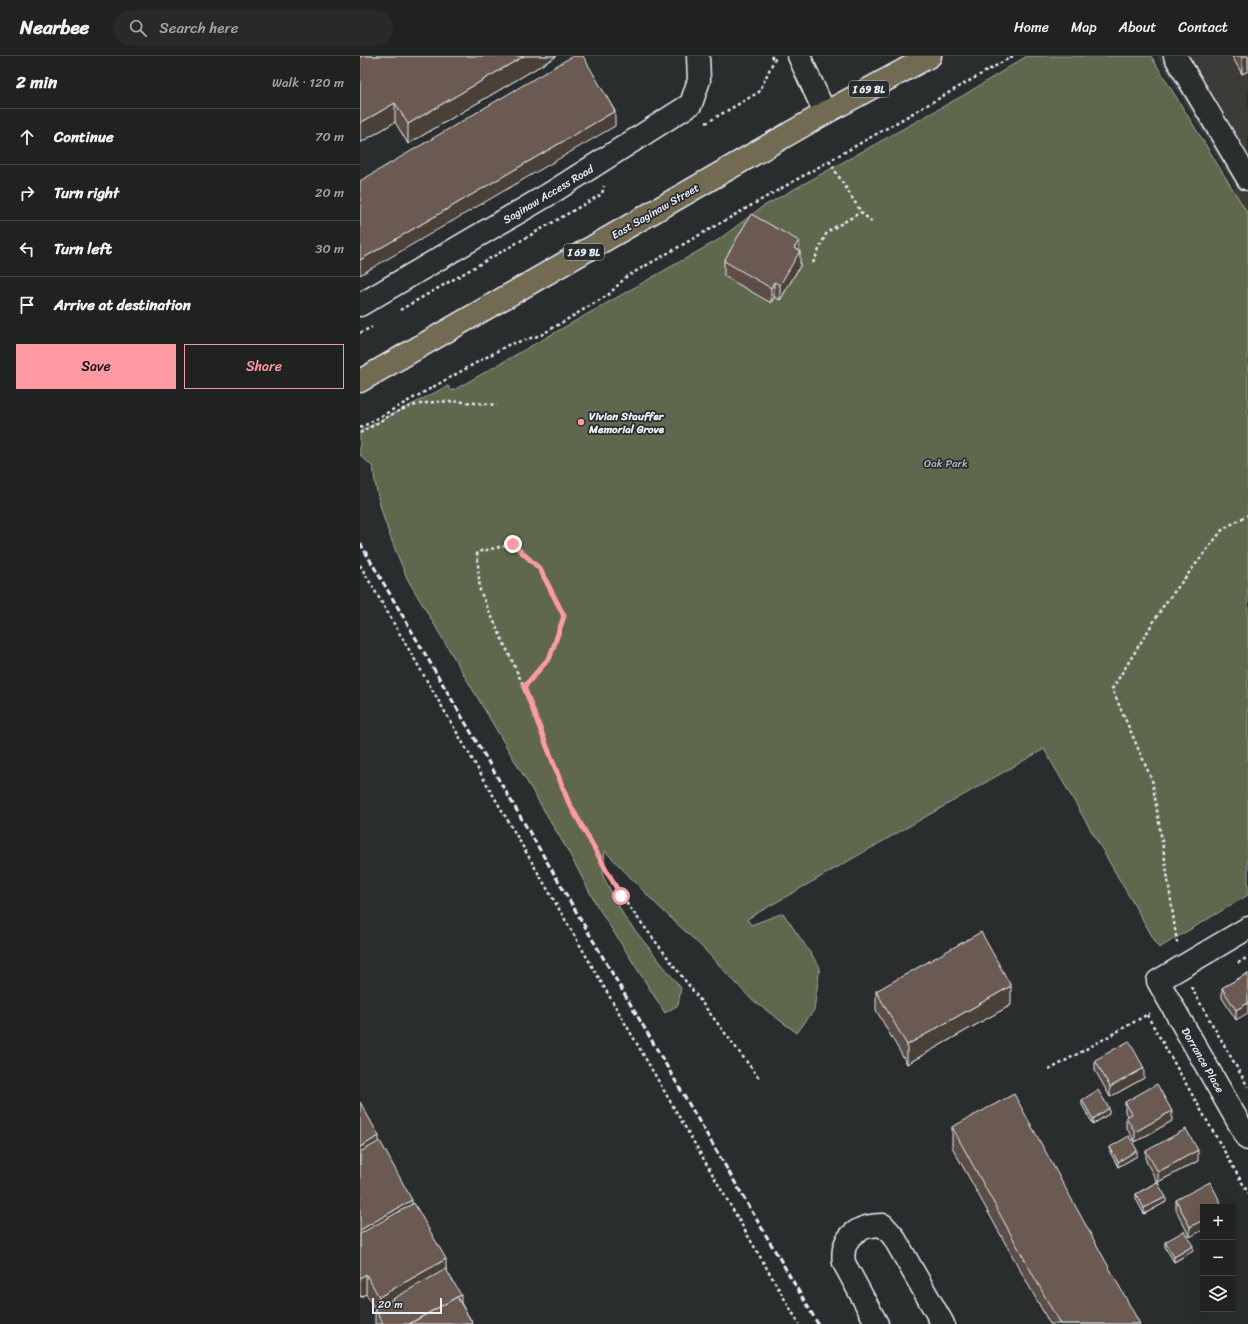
<!DOCTYPE html>
<meta charset="utf-8">
<style>
body{margin:0;font-family:Sriracha,sans-serif;background:#282a2a;color:#f1f3f6}
.controls{position:absolute;right:12px;bottom:12px;display:grid;overflow:hidden;border-radius:0px;box-shadow:0 4px 16px #0002}
.controls button{width:36px;height:36px;display:grid;place-items:center;padding:0;border:0;border-bottom:1px solid #3d3f40;background:#202222;color:#f1f3f6;font:20px sans-serif}
.scale{position:absolute;left:12px;bottom:10px;width:70px;box-sizing:border-box;padding-left:4px;border:2px solid #e8f1f8;border-top:0;font-size:11px;line-height:14px;white-space:nowrap;color:#e8f1f8;-webkit-text-stroke:3px #2a2d2e;paint-order:stroke}
.stop{position:absolute;width:12px;height:12px;margin:-9px;border:3px solid #ff9aa2;border-radius:50%;background:#fff}
.stop.end{background:#ff9aa2;border-color:#fff;box-shadow:0 1px 4px #0008}
.list{margin:0;padding:0;list-style:none}
h2{display:flex;justify-content:space-between;align-items:center;height:52px;margin:0;padding:0 16px;font-size:17px}
h2 small{font-size:13px;font-weight:400;color:#a2a4a5}
.list li{display:grid;grid-template-columns:26px 1fr auto;gap:12px;align-items:center;box-sizing:border-box;height:56px;padding:0 16px;border-top:1px solid #3d3f40}
.list b{display:block;font-size:15px;white-space:nowrap}
.list em{font-size:13px;font-style:normal;color:#a2a4a5}
.actions{display:flex;gap:8px;padding:12px 16px}
.actions a{flex:1;padding:9px 0;border:1px solid #ff9aa2;border-radius:0px;text-align:center;font-size:14px;color:#ff9aa2}
.actions .main{background:#ff9aa2;color:#111}
.icon{flex:none;width:22px;height:22px;fill:none;stroke:currentColor;stroke-width:2;stroke-linecap:round;stroke-linejoin:round}
.map{position:relative;flex:none;width:888px;height:1268px;overflow:hidden}
header{display:flex;align-items:center;gap:24px;box-sizing:border-box;height:56px;padding:0 20px;background:#202222;border-bottom:1px solid #3d3f40}
header strong{font-size:19px}
nav{display:flex;gap:22px;margin-inline-start:auto;font-size:14px}
.search{width:280px;height:36px;background:#282a2a;display:flex;align-items:center;gap:10px;box-sizing:border-box;padding:0 14px;border-radius:22px;color:#a2a4a5;font-size:15px}
main{display:flex}
aside{flex:1;background:#202222}
.map>svg:first-child{display:block}
</style>
<header>
<strong>Nearbee</strong>
<div class="search"><svg class="icon" aria-label="search" viewBox="0 0 24 24"><circle cx="10" cy="10" r="6"/><path d="M15 15l6 6"/></svg>Search here</div>
<nav><a>Home</a><a>Map</a><a>About</a><a>Contact</a></nav>
</header>
<main>
<aside>
<h2>2 min<small>Walk · 120 m</small></h2>
<ul class="list">
<li><svg class="icon" aria-label="ahead" viewBox="0 0 24 24"><path d="M12 20V5M6 11l6-6 6 6"/></svg><div><b>Continue</b></div><em>70 m</em></li>
<li><svg class="icon" aria-label="right" viewBox="0 0 24 24"><path d="M7 20v-9h11M14 6l5 5-5 5"/></svg><div><b>Turn right</b></div><em>20 m</em></li>
<li><svg class="icon" aria-label="left" viewBox="0 0 24 24"><path d="M17 20v-9H6M10 6l-5 5 5 5"/></svg><div><b>Turn left</b></div><em>30 m</em></li>
<li><svg class="icon" aria-label="arrive" viewBox="0 0 24 24"><path d="M6 21V4h12l-3 4 3 4H6"/></svg><div><b>Arrive at destination</b></div></li>
</ul>
<div class="actions"><a class="main">Save</a><a>Share</a></div>
</aside>
<div class="map">
<svg width="888" height="1268" viewBox="0 0 888 1268">
<rect width="100%" height="100%" fill="#2a2d2e"/>
<filter id="ink" filterUnits="userSpaceOnUse"><feTurbulence type="fractalNoise" baseFrequency=".025" numOctaves="2"/><feDisplacementMap in="SourceGraphic" scale="8" xChannelSelector="R" yChannelSelector="G"/><feConvolveMatrix kernelMatrix="1 2 1 2 8 2 1 2 1" color-interpolation-filters="sRGB"/></filter>
<g filter="url(#ink)">
<!-- built -->
<path fill="#3d3a38" d="M797,0H888V191L869,146L875,131Z"/>
<!-- green -->
<path fill="#5e674e" stroke="#a3aca3" d="M667,0H791L888,158V839L799,892L684,693L387,863L391,869L423,857L460,911L454,954L437,977L391,943L342,891L297,849L245,795L243,820L265,862L321,932L318,949L305,957L236,848L208,795L48,524C32,487 17,451 13,411L0,399V375L88,330L92,335L358,184L402,151L604,39Z"/>
<g fill="none" stroke-linecap="round" stroke-linejoin="round">
<!-- minor casing -->
<g stroke="#e8f1f8" stroke-width="25">
<path id="minor" d="M439,0L465,57
M815,0L888,123
M0,249L191,137L331,48L339,24L338,0
M888,872L798,925L888,1083
M517,1268L484,1207C480,1181 498,1169 523,1169L533,1180L583,1268"/>
</g>
<!-- major casing -->
<g stroke="#e8f1f8" stroke-width="25">
<path id="major" d="M0,325L465,57L570,0"/>
</g>
<!-- path -->
<path stroke="#e8f1f8" stroke-width="2.5" stroke-dasharray="3 3" stroke-linecap="butt" d="M411,0L414,4
M346,67L399,36L414,4L417,2
M469,105L501,156L514,168
M453,207L467,176L501,156
M40,254L242,138L244,130
M0,277L12,271
M0,372L148,289L181,279L248,239L266,221L653,0
M0,377C13,370 27,360 41,354C71,341 105,346 137,349
M0,509L439,1268
M164,631L190,601L204,560L180,513L153,488L117,496L120,535L164,631L208,745L261,840L399,1022
M817,887L806,810L792,724L752,633L804,549L863,473L888,459
M878,907L888,901
M831,931L888,1031
M787,959L888,1137
M689,1014L790,957"/>
<!-- minor -->
<use href="#minor" stroke="#2a2d2e" stroke-width="22"/>
<!-- major -->
<use href="#major" stroke="#736b52" stroke-width="22"/>
<!-- rail -->
<path stroke="#e8f1f8" stroke-width="3" stroke-dasharray="6 3" stroke-linecap="butt" d="M0,487L458,1268"/>
</g>
<!-- wall -->
<path fill="#5b4d46" stroke="#e8f1f8" d="M0,0H197L48,88L35,66L0,87Z
M872,0H888V15L882,18Z
M439,194L440,210L420,244L414,241L411,247L364,220V205Z
M888,917L876,964L862,942V932Z
M516,935L651,949L547,1008L516,954Z
M735,1004L784,1022L750,1041L735,1014Z
M722,1044L749,1058L733,1068L722,1049Z
M765,1046L812,1065L775,1086L766,1071V1061L767,1060L765,1056Z
M592,1071L780,1268H690L592,1091Z
M19,1085L86,1213L101,1247L113,1268H15V1253L6,1238L0,1241Z
M750,1091L777,1100L758,1111L750,1096Z
M786,1095L838,1105L798,1126L806,1146L784,1158L776,1143V1138L797,1126L786,1105Z
M816,1144L863,1151L830,1181L816,1154Z
M805,1186L833,1195L814,1206L805,1191Z"/>
<!-- shaded-wall -->
<path fill="#4a3f39" stroke="#e8f1f8" d="M164,0H197L48,88V68Z
M882,0H888V15L882,18Z
M35,47V66L0,87V67Z
M255,55V70L0,219V204Z
M439,185V198L440,195V210L420,244V229L434,192Z
M414,226V241L411,247V232Z
M651,930V949L547,1008V989Z
M888,947V957L876,964V954Z
M784,1012V1022L750,1041V1031Z
M749,1052V1058L733,1068V1063Z
M812,1055V1065L775,1086V1076Z
M19,1080V1099L0,1110V1091Z
M777,1094V1100L758,1111V1106Z
M838,1094V1105L798,1126V1116Z
M806,1141V1146L784,1158V1152Z
M52,1144V1163L0,1193V1174Z
M843,1164V1174L830,1181V1171Z
M833,1190V1195L814,1206V1201Z
M86,1203V1223L19,1260V1241Z
M6,1218V1238L0,1241V1222Z
M101,1239V1254L50,1268Z"/>
<!-- building -->
<path fill="#6a5a51" stroke="#e8f1f8" d="M0,0H164L48,68L35,47L0,67Z
M213,0H223L255,55L0,204V125Z
M391,158L439,185L434,192L440,195L420,229L414,226L411,232L364,205Z
M621,876L651,930L547,989L516,935Z
M888,917V947L876,954L862,932Z
M769,985L784,1012L750,1031L735,1004Z
M797,1028L812,1055L775,1076L766,1061L772,1058L765,1046Z
M738,1034L749,1052L733,1063L722,1044Z
M654,1038L780,1268H700L592,1071Z
M0,1046L19,1080L0,1091Z
M826,1073L838,1094L798,1116L786,1095Z
M769,1080L777,1094L758,1106L750,1091Z
M20,1085L52,1144L0,1174V1096Z
M797,1126L806,1141L784,1152L776,1138Z
M850,1126L863,1151H843V1164L830,1171L816,1144Z
M54,1147L86,1203L19,1241L6,1218L0,1222V1178Z
M824,1175L833,1190L814,1201L805,1186Z
M86,1213L101,1239L97,1241L49,1268H23L15,1253Z
M97,1241L113,1268H49Z"/>
</g>
<g fill="none" stroke-linecap="round" stroke-linejoin="round" filter="url(#ink)">
<!-- route -->
<path stroke="#ff9aa2" stroke-width="5" d="M153,488L180,513L204,560L190,601L164,631L208,745L261,840"/>
</g>
<!-- markers -->
<circle fill="#ff9aa2" stroke="#2a2d2e" stroke-width="1.5" cx="221" cy="366" r="4"/>
<g text-anchor="middle" stroke-width="3.5" stroke-linejoin="round" paint-order="stroke">
<!-- shield labels -->
<g fill="#2a2d2e" stroke="#afb6bb" stroke-width="1">
<rect x="489" y="25" width="40" height="16" rx="3"/>
<rect x="204" y="188" width="40" height="16" rx="3"/>
</g>
<g font-size="10" font-weight="bold" fill="#e8f1f8">
<text x="509" y="37">I 69 BL</text>
<text x="224" y="200">I 69 BL</text>
</g>
<!-- street labels -->
<g font-size="11" fill="#e8f1f8" stroke="#2a2d2e">
<text transform="translate(188 138) rotate(-31)" y="4">Saginaw Access Road</text>
<text transform="translate(295 155) rotate(-30)" y="4">East Saginaw Street</text>
<text transform="translate(843 1004) rotate(60)" y="4">Dorrance Place</text>
</g>
<!-- poi labels -->
<g font-size="11" font-weight="bold" fill="#e8f1f8" stroke="#2a2d2e" text-anchor="start">
<text x="229" y="364">Vivian Stauffer<tspan x="229" dy="13">Memorial Grove</tspan></text>
</g>
<!-- park labels -->
<g font-size="11" fill="#b1bab4" stroke="#2a2d2e">
<text x="586" y="411">Oak Park</text>
</g>
</g>
</svg>
<div class="controls">
<button>+</button>
<button>−</button>
<button><svg class="icon" aria-label="layers" viewBox="0 0 24 24"><path d="M12 4l9 5-9 5-9-5zM3 14l9 5 9-5"/></svg></button>
</div>
<div class="scale">20 m</div>
<div class="stop" style="left:261px;top:840px"></div>
<div class="stop end" style="left:153px;top:488px"></div>
</div>
</main>
